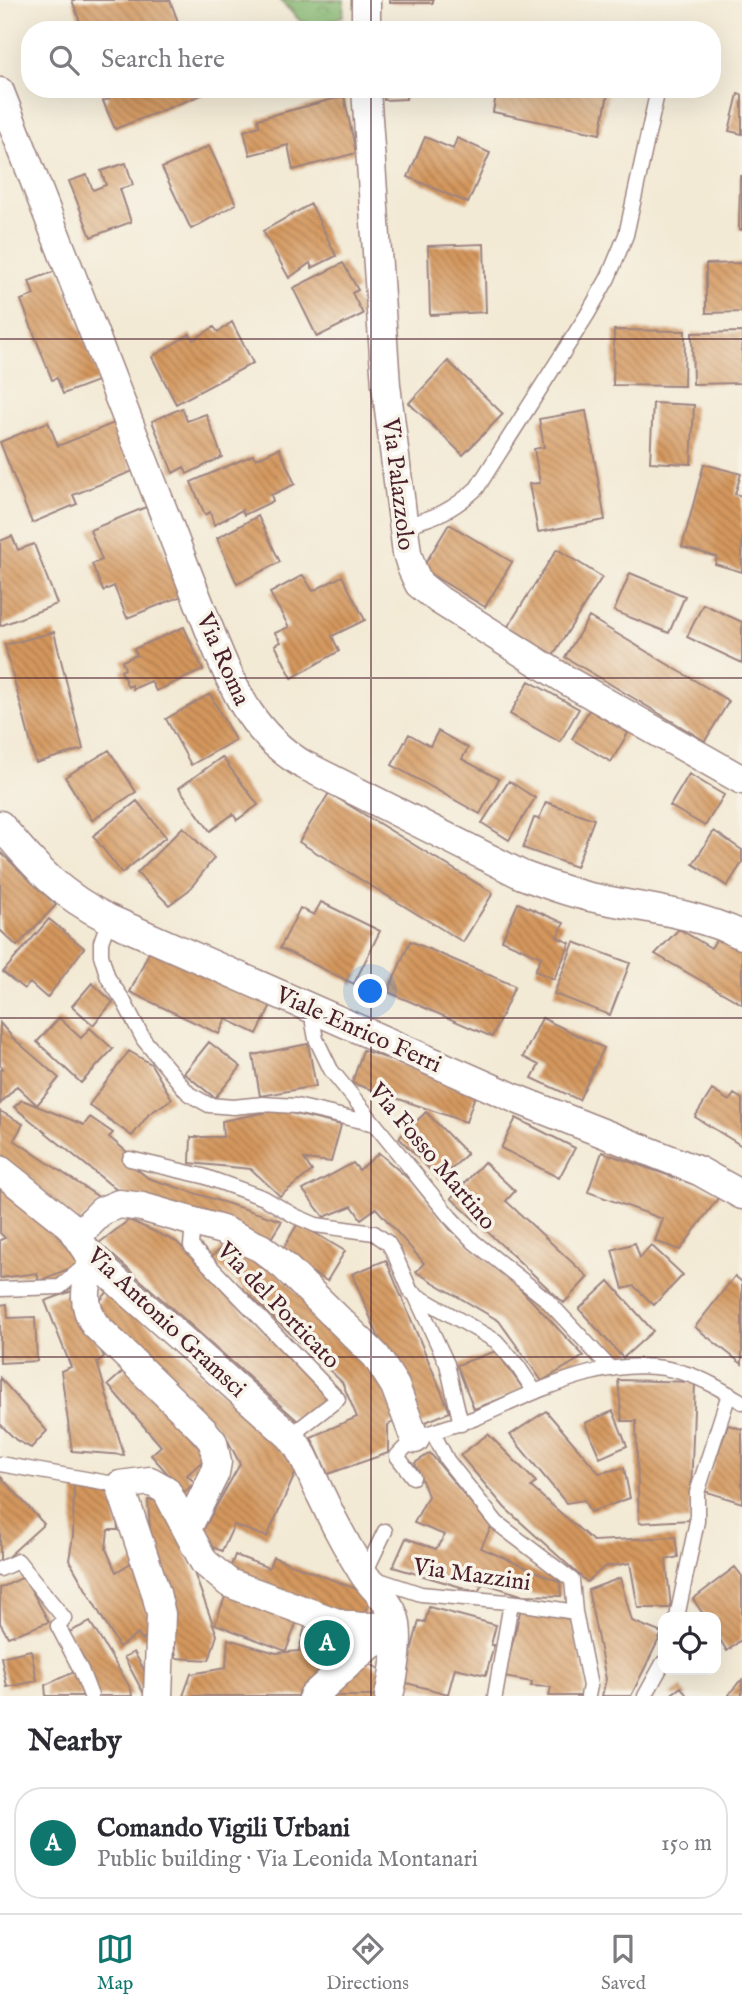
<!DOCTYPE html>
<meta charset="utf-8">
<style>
body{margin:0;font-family:"IM FELL English",serif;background:#f7f7f7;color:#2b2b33}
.controls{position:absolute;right:21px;bottom:21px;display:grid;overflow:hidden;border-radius:14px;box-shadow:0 7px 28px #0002}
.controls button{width:63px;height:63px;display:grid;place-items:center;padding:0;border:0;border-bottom:2px solid #e1e1e2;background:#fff;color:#2b2b33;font:35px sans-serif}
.you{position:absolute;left:371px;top:992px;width:24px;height:24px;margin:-18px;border:5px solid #fff;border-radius:50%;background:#1a73e8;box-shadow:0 0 0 10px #1a73e833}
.badge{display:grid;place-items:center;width:46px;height:46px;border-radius:50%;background:#0f766e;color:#fff;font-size:23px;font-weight:700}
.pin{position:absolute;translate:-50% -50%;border:4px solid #fff;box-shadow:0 2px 7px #0006}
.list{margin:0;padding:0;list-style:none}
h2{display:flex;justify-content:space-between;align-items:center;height:91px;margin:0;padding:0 28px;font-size:30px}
h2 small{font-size:23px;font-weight:400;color:#7c7c81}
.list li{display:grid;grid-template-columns:46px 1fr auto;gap:21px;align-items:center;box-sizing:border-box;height:112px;margin:0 14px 14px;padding:0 14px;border:2px solid #e1e1e2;border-radius:28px}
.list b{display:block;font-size:26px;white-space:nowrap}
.list p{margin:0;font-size:23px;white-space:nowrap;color:#7c7c81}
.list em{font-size:23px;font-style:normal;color:#7c7c81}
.icon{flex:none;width:38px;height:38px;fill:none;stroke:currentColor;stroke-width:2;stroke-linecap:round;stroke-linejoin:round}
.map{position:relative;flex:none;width:742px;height:1696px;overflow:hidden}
.search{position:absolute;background:#fff;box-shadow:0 7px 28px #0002;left:21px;right:21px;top:21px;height:77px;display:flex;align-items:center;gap:18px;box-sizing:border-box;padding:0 24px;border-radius:28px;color:#7c7c81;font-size:26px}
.sheet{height:217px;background:#fff}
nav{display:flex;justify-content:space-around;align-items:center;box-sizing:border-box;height:98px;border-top:2px solid #e1e1e2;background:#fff;font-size:19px;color:#7c7c81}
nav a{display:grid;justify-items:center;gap:4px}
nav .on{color:#0f766e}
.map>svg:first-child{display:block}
</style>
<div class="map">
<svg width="742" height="1696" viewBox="0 0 742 1696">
<defs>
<pattern id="forest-crowns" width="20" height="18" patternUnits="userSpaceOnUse" patternTransform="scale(1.75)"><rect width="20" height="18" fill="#86b872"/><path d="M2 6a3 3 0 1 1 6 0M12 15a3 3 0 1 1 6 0" fill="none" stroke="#70955e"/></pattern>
<pattern id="building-back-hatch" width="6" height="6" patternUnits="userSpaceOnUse" patternTransform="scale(1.75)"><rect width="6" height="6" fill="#d4975d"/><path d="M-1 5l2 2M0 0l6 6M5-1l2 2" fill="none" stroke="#ae7b4d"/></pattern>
</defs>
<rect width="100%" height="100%" fill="#f7f3e8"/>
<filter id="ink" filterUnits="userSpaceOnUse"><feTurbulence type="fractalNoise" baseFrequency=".0143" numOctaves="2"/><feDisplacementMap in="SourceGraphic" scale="14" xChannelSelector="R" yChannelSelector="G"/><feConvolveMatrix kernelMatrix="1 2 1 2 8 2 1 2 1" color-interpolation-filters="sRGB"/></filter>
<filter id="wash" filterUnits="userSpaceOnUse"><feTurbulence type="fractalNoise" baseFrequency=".00686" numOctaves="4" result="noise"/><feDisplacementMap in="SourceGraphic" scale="28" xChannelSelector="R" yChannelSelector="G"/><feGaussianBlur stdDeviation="1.57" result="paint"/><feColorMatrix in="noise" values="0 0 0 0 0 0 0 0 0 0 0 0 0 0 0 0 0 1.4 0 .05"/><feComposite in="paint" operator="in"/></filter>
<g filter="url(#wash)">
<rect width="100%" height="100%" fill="#f3ead5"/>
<!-- forest -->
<path fill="url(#forest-crowns)" stroke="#686c4e" stroke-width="2" d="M280,0H344L343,16L308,29Z"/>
<g id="blocks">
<!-- building -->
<path fill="url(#building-back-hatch)" d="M72,0H170L181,30H83Z
M390,0H433V3H390Z
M105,89H202L204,94L115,129L103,101L109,99Z
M384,89H406V99L384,100Z
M497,89H609L600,134L493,112Z
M738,94L742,95V134L729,131Z
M344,96L356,153L293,170L288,145L250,155L244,131L259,126L258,119Z
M425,137L453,149L457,138L490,153L468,203L408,177Z
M209,146L236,204L191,229L162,168Z
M126,163L133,185L120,189L131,222L91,237L69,181L87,175L93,190L106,185L101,171Z
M740,176H742V230H739Z
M311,204L336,256L312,268L310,263L289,278L263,231Z
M484,244L486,312L430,315L428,246Z
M343,263L358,290L352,293L363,314L317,337L293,288Z
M742,263V312L706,313V264Z
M58,270L100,380L63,394L57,378L52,380L21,300L34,295L29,281Z
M232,322L253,363L176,404L152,357L190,334L193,340L214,327L218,332Z
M614,330L685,331L684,386L613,385Z
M742,332V383L693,384L692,333Z
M448,361L503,414L463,455L409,403Z
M653,403L694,405L691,464L650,462Z
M182,408L187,421L206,414L222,457L187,474L184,467L173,473L152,421Z
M586,411L605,520L538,532L529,484L540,483L534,449L544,447L539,419Z
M48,422L58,446L114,423L133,471L73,495L77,504L32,523L0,442Z
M279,448L295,484L271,495L273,501L244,515L242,510L214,525L210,512L205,515L191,482L253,455L256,459Z
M704,464L741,474L735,494L742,496V572L715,564L717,557L682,547Z
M146,507L182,596L127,618L114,586L103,591L92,564L102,560L90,530Z
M258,516L280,562L237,584L217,538Z
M449,524L512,562L485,607L422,569Z
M12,536L18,550L34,544L57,604L0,626V541Z
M557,549L602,577L552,657L507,628Z
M630,573L685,596L669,633L614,611Z
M303,575L313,591L342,576L365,620L332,636L339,651L292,678L275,645L281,642L275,633L289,627L270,593Z
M703,604L742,622V663L687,637Z
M589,617L729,701L705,741L565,657Z
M184,627L203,670L156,691L151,681L133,689L132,685L128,687L121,671L125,669L122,661L137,655L134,649Z
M54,632L83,749L36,763L5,645Z
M529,681L579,709L560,742L510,714Z
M210,694L235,740L191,765L166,719Z
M589,710L628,733L611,762L572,739Z
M438,731L468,748L462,759L499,779L480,814L392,765L409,734L430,746Z
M109,750L136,792L92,820L65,777Z
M222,757L258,805L237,820L233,814L210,831L179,788Z
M689,774L724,795L705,826L670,806Z
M509,781L535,798L509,840L482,823Z
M329,793L493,893L463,942L299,842Z
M137,801L166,837L122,873L93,836Z
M546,802L594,819L576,867L523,848L534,818L539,819Z
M183,827L214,858L189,890L169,905L137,873Z
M714,831L742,850V863L727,886L693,864Z
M0,852L56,905L17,946L0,930Z
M321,902L380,931L354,984L280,948L300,908L314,915Z
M518,903L564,923L557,937L570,943L554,979L535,971L541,957L502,940Z
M49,919L84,948L47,998L30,983L24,989L3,972Z
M679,929L711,948L718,937L742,951V1004L655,954Z
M410,941L515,986L492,1037L388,992Z
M574,942L630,963L610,1015L554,994Z
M152,946L272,1003L257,1034L226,1019L219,1034L130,992Z
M92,983L113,1002L93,1025L72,1006Z
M59,1018L81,1038L90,1028L113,1049L81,1083L37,1042Z
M542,1018L604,1048L579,1100L532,1078L539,1065L523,1057Z
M0,1023L13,1038L59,1078L37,1105L17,1086L0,1104V1071L3,1068L0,1065Z
M209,1042L241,1067L215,1098L184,1073Z
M308,1044L316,1086L260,1096L253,1055Z
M363,1050L477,1090L466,1122L352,1083Z
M129,1051L151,1064L172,1099L149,1114L132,1136L89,1105Z
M712,1090L729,1101L734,1094L742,1099V1146L695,1117Z
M22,1100L84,1125L90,1117L113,1133L109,1137L127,1152L123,1158L148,1178L282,1221L268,1243L133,1203L14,1107Z
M278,1110L341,1125L331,1162L304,1159L312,1171L280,1196L251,1169L190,1163L191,1137H223L222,1121Z
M0,1111L23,1124L14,1140L103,1200L79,1223L0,1158Z
M426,1112L467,1154L440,1180L399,1138Z
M516,1118L575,1148L559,1178L501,1148Z
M602,1152L721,1194L680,1250L655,1241L663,1219L588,1192Z
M379,1153L412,1182L450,1229L510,1278L584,1356L542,1381L499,1321L416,1272L424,1263L376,1208L361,1219L352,1206L324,1217L303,1190L353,1163L359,1170Z
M484,1162L515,1191L506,1201L588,1277L564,1303L451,1198Z
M0,1183L63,1227L78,1265L39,1281L37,1273L0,1278V1240L5,1238L0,1233Z
M129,1220L177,1242L327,1398L299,1422L99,1243Z
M298,1223L345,1251L327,1281L280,1254Z
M230,1240L262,1257L377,1372L397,1420L388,1425V1453L328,1474L311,1437L357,1417L342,1382L210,1258Z
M635,1243L640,1258L651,1245L683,1275L654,1305L634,1286L623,1289L612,1250Z
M386,1260L450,1412L416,1426L352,1274Z
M735,1276L742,1282V1364L695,1327Z
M609,1281L653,1331L623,1358L579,1309Z
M109,1290L300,1463L267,1537L234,1525L222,1551L205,1544L203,1530L240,1464L224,1433L94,1308Z
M72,1291L104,1357L97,1362L124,1455L72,1451L61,1371L71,1367L45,1301Z
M7,1304L8,1318L35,1317L37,1361L0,1363V1305Z
M496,1351L524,1390L474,1409L457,1365Z
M128,1367L207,1457L187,1475L195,1483L184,1492L151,1455L161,1446L108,1385Z
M0,1378L47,1431L31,1448L16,1440L0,1424Z
M618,1380L695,1382L690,1520L639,1523L636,1421H622Z
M546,1411L599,1473L624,1468L630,1498L590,1512L584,1500L566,1503L510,1435Z
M613,1411L627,1446L600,1458L585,1423Z
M728,1425L742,1429V1503L704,1491Z
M488,1434L536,1482L531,1487L593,1541L675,1537L678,1557L666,1560L671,1608H638L630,1563L604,1567L587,1582L505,1508L460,1455Z
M430,1453L491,1527L481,1548L560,1582L561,1596L521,1595L483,1583L478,1592L393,1567L406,1538L436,1549L445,1535L414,1523L428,1496L415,1463Z
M0,1476L44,1524L0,1564Z
M74,1484L110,1492L116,1510L118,1530H108L106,1549L116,1572L134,1561L156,1633L142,1640L138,1634L119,1647L69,1560L73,1536Z
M148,1500L163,1501L172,1513L217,1635L209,1660L176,1658L169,1589L151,1543Z
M235,1555L269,1568L273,1557L372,1595L360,1625L228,1574Z
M735,1567L742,1576V1639L727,1651L716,1633V1617H705L693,1599Z
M24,1577L49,1622L8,1637L0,1623V1588Z
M620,1578L632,1621L662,1633L631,1696H602L606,1679L588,1590Z
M226,1594L297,1621L286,1651L215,1624Z
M429,1607L496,1625L491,1645H494L486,1675L455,1668L448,1694L403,1682L419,1621L425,1622Z
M521,1608L572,1620L585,1682L583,1696H549L551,1687L531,1686L532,1682L504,1677Z
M90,1622L131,1689L132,1696H98L69,1632Z
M306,1622L354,1634L346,1663L308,1696H183L191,1674L226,1668L228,1639L276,1653L299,1651Z
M31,1650L37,1681L7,1687L1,1657Z
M134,1652L154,1688L144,1694L124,1657Z
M365,1661L388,1674L380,1696H327Z
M74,1672L83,1696H46L45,1685Z
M742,1680V1696H728L739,1682Z
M681,1687L687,1696H669Z"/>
</g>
</g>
<g filter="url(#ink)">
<use href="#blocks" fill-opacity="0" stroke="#9e8480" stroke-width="2"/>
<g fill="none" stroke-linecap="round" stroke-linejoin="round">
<!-- lane casing -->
<g stroke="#9e8480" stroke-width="17">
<path id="lane" d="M404,526C436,517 452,511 477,488L587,315L608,278L626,235L658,89
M109,919L101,942V955L108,978L123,1000L144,1040L189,1094L209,1105L233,1107L263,1104L296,1106L375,1124
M315,1009L313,1023L316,1039L331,1070L450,1217L474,1242L546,1299L611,1369
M130,1159L203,1176L264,1198L295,1216L316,1225L374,1233L388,1243L394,1253L411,1292L496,1341L517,1365L535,1392
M193,1222L191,1246L338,1399L290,1436
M0,1289L60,1287L88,1263
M416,1297L447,1364L461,1424
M433,1433L447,1460L497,1523L572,1580L575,1612L590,1686L588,1696
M0,1464L120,1485
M413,1477L397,1456C403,1450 409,1442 417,1438C436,1429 458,1425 478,1417C540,1390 615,1350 684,1373C705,1379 724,1391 742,1402
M385,1531L364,1575L421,1594L518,1603L575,1612
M0,1569L18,1561L64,1618L58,1626L81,1670L91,1696
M677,1617L697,1521V1493L729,1394
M495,1696L511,1603
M645,1696L663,1663"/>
</g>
<!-- street casing -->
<g stroke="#9e8480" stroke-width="31">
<path id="street" d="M366,0V30
M366,89L386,385L407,553L412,569L419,584L439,600L566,680L742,780
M0,92L215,644C236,695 254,734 302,764L522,875C546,884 570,893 595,898C647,909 692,912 742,935
M0,825C35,867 59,894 109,919L519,1100L699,1171L742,1195
M0,1170L69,1225L92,1259L290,1436C306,1455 311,1476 322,1497C334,1523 348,1549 363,1573C372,1588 388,1599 394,1616C401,1636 394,1676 389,1696
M78,1235L102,1211L119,1204L142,1207L222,1230L261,1248L284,1266L376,1356L395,1386L415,1439
M92,1259C87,1284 80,1302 95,1325L204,1431L213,1442L217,1462L215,1473L187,1529
M158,1696L161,1614L156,1593L120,1485L150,1481L166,1490L204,1562L229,1583L340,1624L362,1627L396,1626
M313,1696L360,1653L396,1626"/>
</g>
<!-- lane -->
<use href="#lane" stroke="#fff" stroke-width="14"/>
<!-- street -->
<use href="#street" stroke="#fff" stroke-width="28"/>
</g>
</g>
<!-- grid -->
<path fill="none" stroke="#4a1f2b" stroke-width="2" stroke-opacity="0.55" d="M371,0V30M371,89V1696M0,339H742M0,678H742M0,1018H742M0,1357H742"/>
<g text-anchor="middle" stroke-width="7" stroke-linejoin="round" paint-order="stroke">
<!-- street labels -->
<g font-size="24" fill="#4a1f2b" stroke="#f7f3e8">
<text transform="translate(399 484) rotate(83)" y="8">Via Palazzolo</text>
<text transform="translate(224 659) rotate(66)" y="8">Via Roma</text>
<text transform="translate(359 1029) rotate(24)" y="8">Viale Enrico Ferri</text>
<text transform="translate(433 1156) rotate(50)" y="8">Via Fosso Martino</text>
<text transform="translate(279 1305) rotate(46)" y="8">Via del Porticato</text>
<text transform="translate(167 1322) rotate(43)" y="8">Via Antonio Gramsci</text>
<text transform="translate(472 1574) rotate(8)" y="8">Via Mazzini</text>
</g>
</g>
</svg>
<div class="controls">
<button><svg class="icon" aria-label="locate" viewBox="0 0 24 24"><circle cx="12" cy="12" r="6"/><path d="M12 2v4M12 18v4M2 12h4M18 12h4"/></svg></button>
</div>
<div class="you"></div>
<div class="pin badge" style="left:327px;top:1643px">A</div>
<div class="search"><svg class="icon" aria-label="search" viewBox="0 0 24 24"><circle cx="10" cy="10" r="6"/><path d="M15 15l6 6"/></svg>Search here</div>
</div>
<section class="sheet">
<h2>Nearby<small></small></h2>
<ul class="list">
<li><span class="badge">A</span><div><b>Comando Vigili Urbani</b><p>Public building · Via Leonida Montanari</p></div><em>150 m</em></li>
</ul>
</section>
<nav>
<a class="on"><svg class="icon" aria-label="map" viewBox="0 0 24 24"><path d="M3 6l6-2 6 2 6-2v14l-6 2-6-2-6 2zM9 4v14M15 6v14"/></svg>Map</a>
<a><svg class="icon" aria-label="directions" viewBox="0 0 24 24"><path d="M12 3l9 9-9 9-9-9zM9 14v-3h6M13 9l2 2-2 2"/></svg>Directions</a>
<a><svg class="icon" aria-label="saved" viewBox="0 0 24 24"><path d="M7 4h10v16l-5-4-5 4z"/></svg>Saved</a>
</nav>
